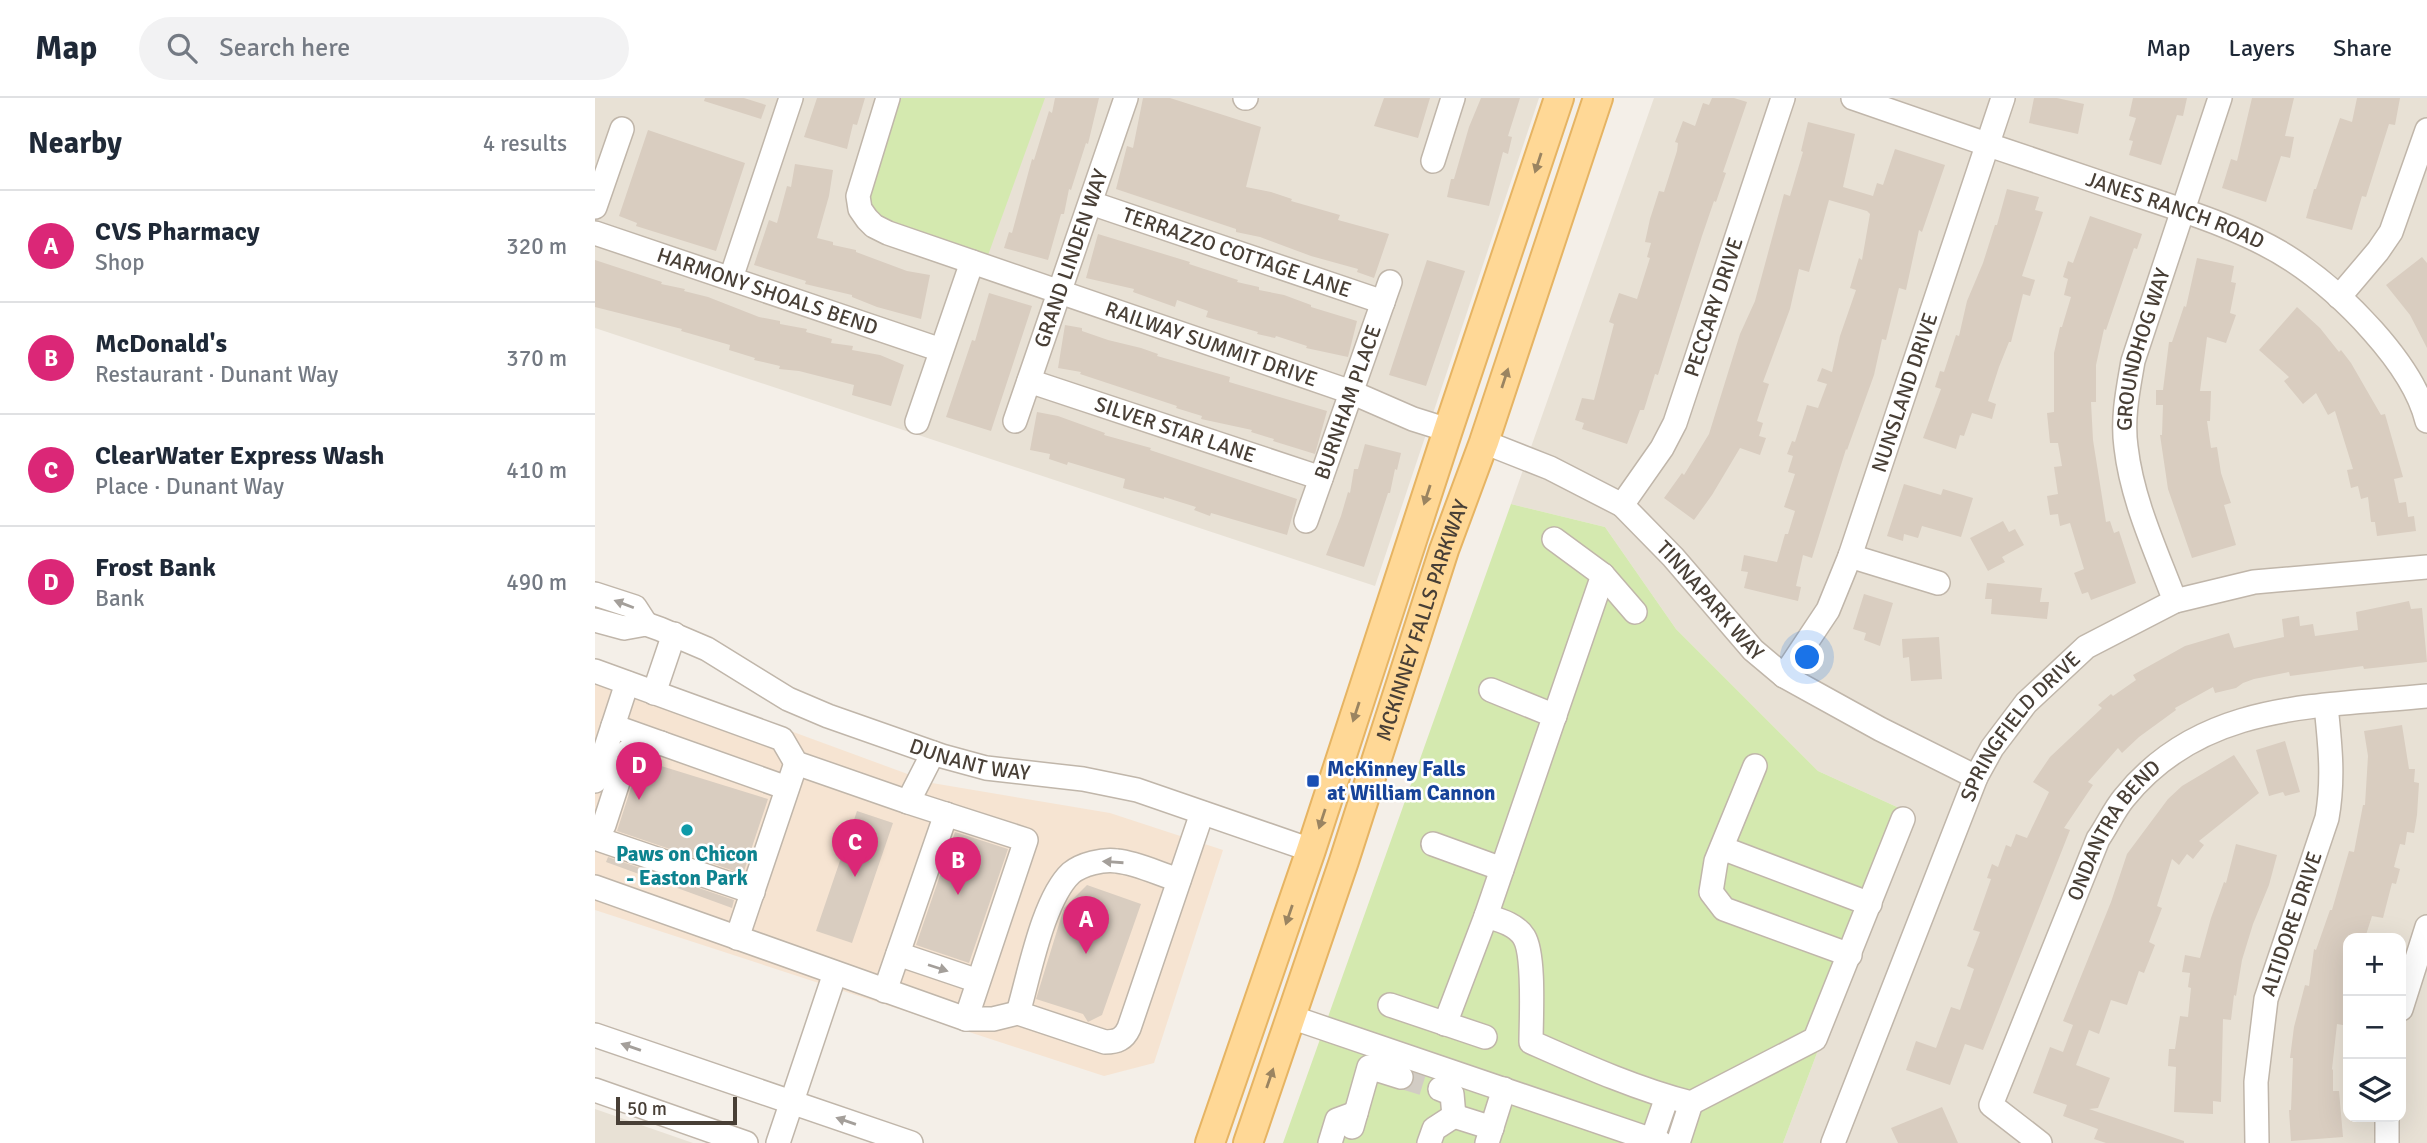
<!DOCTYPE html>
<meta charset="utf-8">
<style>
body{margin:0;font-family:Signika,sans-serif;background:#f2f2f3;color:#1f2937}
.controls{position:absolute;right:21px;bottom:21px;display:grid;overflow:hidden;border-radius:14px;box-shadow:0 7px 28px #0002}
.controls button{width:63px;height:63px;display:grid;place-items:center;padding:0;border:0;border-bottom:2px solid #e0e1e3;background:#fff;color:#1f2937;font:35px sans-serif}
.scale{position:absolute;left:21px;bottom:18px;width:121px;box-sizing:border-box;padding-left:7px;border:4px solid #483f36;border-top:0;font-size:19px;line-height:24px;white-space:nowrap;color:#483f36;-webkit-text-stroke:5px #fff;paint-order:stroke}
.you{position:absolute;left:1213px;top:560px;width:24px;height:24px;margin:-18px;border:5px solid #fff;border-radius:50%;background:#1a73e8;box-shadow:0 0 0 10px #1a73e833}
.badge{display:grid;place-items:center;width:46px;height:46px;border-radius:50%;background:#db2777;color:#fff;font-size:23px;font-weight:700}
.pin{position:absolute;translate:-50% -58px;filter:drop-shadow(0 2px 4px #0008)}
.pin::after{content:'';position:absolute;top:37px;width:24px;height:21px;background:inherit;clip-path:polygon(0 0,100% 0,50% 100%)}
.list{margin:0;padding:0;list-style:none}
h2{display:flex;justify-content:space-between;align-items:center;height:91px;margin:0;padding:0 28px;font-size:30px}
h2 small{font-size:23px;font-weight:400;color:#747a83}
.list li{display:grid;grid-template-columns:46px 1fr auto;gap:21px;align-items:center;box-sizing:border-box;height:112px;padding:0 28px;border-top:2px solid #e0e1e3}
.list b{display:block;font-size:26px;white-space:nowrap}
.list p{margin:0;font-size:23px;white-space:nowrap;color:#747a83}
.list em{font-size:23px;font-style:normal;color:#747a83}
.icon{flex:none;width:38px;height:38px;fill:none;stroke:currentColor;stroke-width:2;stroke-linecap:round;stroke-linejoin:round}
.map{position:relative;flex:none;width:1832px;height:1045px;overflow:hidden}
header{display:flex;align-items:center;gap:42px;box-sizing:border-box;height:98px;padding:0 35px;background:#fff;border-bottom:2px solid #e0e1e3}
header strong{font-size:33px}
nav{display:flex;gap:38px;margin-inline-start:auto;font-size:24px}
.search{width:490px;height:63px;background:#f2f2f3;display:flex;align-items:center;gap:18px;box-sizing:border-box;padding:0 24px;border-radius:38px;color:#747a83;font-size:26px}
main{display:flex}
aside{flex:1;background:#fff}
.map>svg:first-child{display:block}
</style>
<header>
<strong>Map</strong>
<div class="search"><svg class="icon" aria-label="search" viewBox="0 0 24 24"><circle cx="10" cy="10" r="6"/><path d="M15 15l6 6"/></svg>Search here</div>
<nav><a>Map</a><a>Layers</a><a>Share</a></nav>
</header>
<main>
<aside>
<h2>Nearby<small>4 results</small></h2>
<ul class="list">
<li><span class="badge">A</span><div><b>CVS Pharmacy</b><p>Shop</p></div><em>320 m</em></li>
<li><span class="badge">B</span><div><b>McDonald's</b><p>Restaurant · Dunant Way</p></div><em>370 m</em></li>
<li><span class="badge">C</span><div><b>ClearWater Express Wash</b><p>Place · Dunant Way</p></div><em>410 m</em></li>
<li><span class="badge">D</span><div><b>Frost Bank</b><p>Bank</p></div><em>490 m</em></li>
</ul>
</aside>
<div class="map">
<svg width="1832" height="1045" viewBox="0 0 1832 1045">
<rect width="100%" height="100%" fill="#f4efe8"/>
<!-- residential -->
<path fill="#e8e1d5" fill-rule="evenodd" d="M0,0H944L780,488L0,230Z
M1059,0H1832V1045H1188L1313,714L1223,673L1081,531L1010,429L916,406ZM1753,840H1806V1019H1753Z
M0,1011L98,1045H0Z"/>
<!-- commercial -->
<path fill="#f6e4d2" d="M0,561L337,685L515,715L628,752L559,965L509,978L0,812Z"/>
<!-- green -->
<path fill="#d4e9af" d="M306,0H450L392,160L282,119L274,103V94Z
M916,406L1010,429L1081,531L1223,673L1313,714L1188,1045H688Z"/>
<!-- building -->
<path fill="#d9cdc0" d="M110,0H149L171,7L166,21L109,3Z
M222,0H270L262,27L258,26L252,51L209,39Z
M460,0H504L493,46L491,45L476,92L474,91L469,116H466L453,162L409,150L414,134L417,135L437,61L439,62L454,13L457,15Z
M548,0H575L666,29L651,89L676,94L697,101L696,103L745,117L743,122L794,136L779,180L762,174L763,171L716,158L665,139L641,134V131L521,91L532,48L538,50Z
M789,0H835L823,40L779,28Z
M886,0H925L913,38L917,39L913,56L908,54L894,108L852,99L856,81H859L874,29Z
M1117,0H1139L1152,4L1128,74L1131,75L1121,104L1119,103L1107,138L1063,277L1060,276L1049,312H1045L1032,346L987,331L989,325L980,322L987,300L999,302L1019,226L1014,224L1024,195L1042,201L1055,160L1052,159L1056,145L1050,144L1055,121L1064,93L1069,94L1082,53L1083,45L1080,44L1088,23L1100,28L1108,5L1114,7Z
M1439,0H1462L1489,6L1483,36L1434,25Z
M1538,0H1592L1588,18L1582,17L1566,67L1534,57L1538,43L1534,42L1541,20L1534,18Z
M1657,0H1699L1690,38L1699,39L1695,60L1686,58L1671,104L1627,90L1636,61L1642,63Z
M1762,0H1805L1800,27L1794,26L1771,99L1767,98L1757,132L1711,120L1719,91H1721L1745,20L1757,24Z
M1213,24L1260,36L1248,89L1278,98L1282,85L1288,87L1300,51L1350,67L1327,134L1324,132L1311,192L1304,190L1291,242L1287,241L1279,277L1252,352L1251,351L1217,460L1208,457L1201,488L1206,489L1203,503L1149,490L1153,474L1146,473L1149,457L1182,464L1190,436H1193L1200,413L1189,409L1200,376L1193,374L1198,358L1192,356L1197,343L1200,344L1212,307L1223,310L1232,286L1222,283L1227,270L1237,274L1245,238L1261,192L1255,190L1264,160L1267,162L1275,116L1272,113L1234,102L1214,174L1204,171L1195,211L1168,284L1174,286L1162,323L1168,325L1164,338L1171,340L1165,357L1145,350L1117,397L1099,422L1069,400L1087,375L1089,377L1114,336L1145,236L1160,203L1189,96L1195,98L1208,54L1206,53Z
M53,32L150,65L121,153L41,128L42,125L24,118Z
M200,66L238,72L234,98L222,140L238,144V147L261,152V154L312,173L335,177L326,221L282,209L257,199V197L210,186L211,183L159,167L174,122L182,125L192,88L196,89Z
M1412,91L1444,99L1440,112L1448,114L1427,178L1440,182L1435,198L1428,196L1416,244H1414L1404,269L1393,303L1401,306L1397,321L1377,315L1369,338L1365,337L1361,351L1328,340L1346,291L1340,289L1345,273L1349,274L1361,237L1364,238L1372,203L1388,165L1400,127H1402Z
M1495,118L1547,136L1542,151L1539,150L1511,232L1509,231L1501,267V304H1496L1498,342L1511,424L1515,423L1519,435L1524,433L1541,485L1496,502L1493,494L1487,496L1479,475L1489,471L1475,425L1465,428L1463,416L1455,417L1452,398L1463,396L1459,369L1467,368L1463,345H1455L1452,315L1459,314V255L1465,229H1467L1476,199L1469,197L1473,181L1468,179L1473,163L1478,165Z
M503,136L595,164L594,166L643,182L642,184L664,189V192L689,197L716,207V209L762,223L753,259L711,250L712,248L681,238L680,240L662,236L663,234L611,219L613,213L582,202L580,209L538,194L539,191L491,180Z
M1827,159L1832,165V250L1815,217L1791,187Z
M1602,160L1639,168L1636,184L1641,185L1635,215L1641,217L1631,245L1612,239L1605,293H1616L1615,323H1612L1616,350L1622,349L1626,375L1636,405L1629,407L1641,447L1597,460L1573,391L1565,337H1567L1568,307H1561V292H1568L1574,244H1577L1589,208L1591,209Z
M0,162L67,184L66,186L90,191L89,193L113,199L164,219L185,223V226L212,231L211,234L237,241L236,245L258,248L257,252L285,257L309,267L296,308L257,297L259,287L204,273L184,271L185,268L159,262L160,260L134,252L135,247L86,233L87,231L0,209Z
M832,162L870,173L831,288L794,277Z
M394,195L437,208L396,333L351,319L377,242L380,243Z
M1702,209L1725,230L1744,254L1746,252L1756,265L1786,317L1790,316L1808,379L1799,381L1804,405L1811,404L1813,419L1819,418L1821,433L1782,438L1780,424H1776L1773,399L1766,401L1763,388L1756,390L1752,372L1758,371L1740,313L1733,317L1721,295L1708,306L1689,283L1694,279L1664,252Z
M470,227L487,230V233L513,242L546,250L563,256L562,258L635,279L634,284L732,313L720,356L678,343L679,341L656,334L657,332L606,321L607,318L581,310L582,308L485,276L486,274L463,270Z
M442,314L463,318L510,335L509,337L556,350L555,352L702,401L692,437L616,415L615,418L599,412L601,409L569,399V401L528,390L530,381L473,364L472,367L454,361L455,356L435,352Z
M770,346L806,355L802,372L800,371L795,395H793L769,469L731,457L746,418L753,394L755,395L759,371H763Z
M1309,386L1346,397L1348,391L1378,400L1366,439L1327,428L1323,440L1309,436L1308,443L1292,438Z
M1408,423L1414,434L1420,431L1429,447L1407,459L1410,464L1393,473L1375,440Z
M1392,485L1447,490L1445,504H1454L1452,521L1396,516L1397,501H1390Z
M1269,496L1298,505L1285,548L1269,542L1271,535L1258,531Z
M1814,503L1816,511L1827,510L1832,564L1769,571L1768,568L1695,578L1694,574L1659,581L1648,585L1641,590L1620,595L1618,589L1580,610L1581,612L1544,639L1527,655L1523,650L1493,684L1498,687L1469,730L1475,732L1388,952L1370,946L1355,987L1311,972L1321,943L1341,950L1356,909L1365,912L1379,871L1372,868L1385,834L1378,832L1396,781L1392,780L1397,766L1403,769L1411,747L1416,749L1421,736L1432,740L1454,694L1438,684L1455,659L1507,610L1503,607L1516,596L1518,598L1541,582L1538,577L1590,548L1634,535L1639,550L1689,539L1687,521L1704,518L1705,528L1718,526L1720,538L1763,532L1761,514Z
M1344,539L1347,581L1316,583L1314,559L1308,560L1307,541Z
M1807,627L1814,671H1820L1819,684L1824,685L1822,717L1819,735L1812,734L1810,747L1805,746L1799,769L1805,771L1801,786L1797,785L1788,820L1777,818L1770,840H1753V928L1742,926L1737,971L1738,972V993H1744L1748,1039L1696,1043L1694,1012H1696L1698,960H1695L1699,929L1710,887L1714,888L1719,851L1721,852L1735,812H1737L1754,753L1759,754L1768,707H1770L1773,658L1769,633Z
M1690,643L1705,694L1690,698L1688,694L1674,698L1661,652Z
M1639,657L1664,695L1604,743L1609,747L1598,761L1592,756L1584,767L1577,761L1562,808L1567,810L1554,844L1560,847L1549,875L1544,873L1532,907L1516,902L1504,936L1494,932L1481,967L1515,980L1503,1010L1494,1011L1589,1043V1045H1511L1499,1041L1503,1031L1468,1018L1472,1007L1438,995L1455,949L1468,954L1478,927L1468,923L1516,804L1532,756L1573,701L1587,688Z
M50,663L173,701L148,776L22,733L44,665Z
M262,713L298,725L257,845L221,833Z
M360,734L413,751L374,865L321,847Z
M1641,746L1682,757L1674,787L1658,826L1647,862L1641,898L1639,897L1636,922L1628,921L1626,1004L1618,1003V1016L1579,1014L1581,969L1573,968L1574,951H1580L1585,918L1593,919L1596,890L1593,889L1595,875L1587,874L1590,857L1605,860L1616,820L1629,784L1631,785Z
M13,759L139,802L137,810L11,764Z
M492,787L546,806L507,917L493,924L488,916L441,901L469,810Z
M1347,1009L1363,1045H1303L1296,1030Z"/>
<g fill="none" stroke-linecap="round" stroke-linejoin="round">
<!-- minor-tunnel -->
<path stroke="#d2ccc4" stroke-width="23" stroke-dasharray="23 11" stroke-linecap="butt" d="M806,979L845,991"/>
<!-- minor casing -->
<g stroke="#c0b6aa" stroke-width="26">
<g id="minor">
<path id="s1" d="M293,0L263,98L265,111L272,121L279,128L293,135L756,294L818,321L853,332"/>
<path d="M650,0H651"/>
<path id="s2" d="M1258,0C1344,30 1429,59 1515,88C1573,108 1646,128 1697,162C1746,194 1818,265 1832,323"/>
<path d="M838,63L858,0"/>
<path id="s3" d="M496,105L788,204"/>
<path d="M0,109L27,31"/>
<path id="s4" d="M0,135L346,252"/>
<path d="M136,180L196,0"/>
<path d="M1744,199L1783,153L1796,134L1832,32"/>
<path id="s5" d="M434,283L726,380"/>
<path id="s6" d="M420,323L531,0"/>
<path d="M322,324L377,164"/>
<path id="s7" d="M889,344L955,370L1027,407L1078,459L1158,552L1189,578L1285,631L1381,679"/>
<path id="s8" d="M1027,407L1067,350L1080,325L1188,0"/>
<path id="s9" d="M711,423L795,184"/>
<path d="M959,441L1008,477L891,818C904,822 921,826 929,839C940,857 936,921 936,944C988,967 1041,991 1096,1005L1220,941L1308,721"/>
<path d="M1255,458L1343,485"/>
<path d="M1008,477L1040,514"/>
<path d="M0,496L40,509L51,526"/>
<path id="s10" d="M1580,503C1561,453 1537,402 1531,349C1527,320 1533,292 1538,263L1625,0"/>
<path id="s11" d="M0,522L29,530L51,526L65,531L112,551L193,601L233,618L347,658L391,670L488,681L542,692L716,752"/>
<path d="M0,573L187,641L201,665L313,704L338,655"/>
<path id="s12" d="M1189,578L1233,512L1255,458L1408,0"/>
<path d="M896,592L960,618"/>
<path d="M59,595L79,536"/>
<path d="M18,628L192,690"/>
<path d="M1160,668L1121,763L1116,794L1129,811L1255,857"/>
<path d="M0,683L32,585"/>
<path d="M313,704L431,742L371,921"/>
<path d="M0,739L9,727L33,653L66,645"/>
<path d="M0,740L158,794"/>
<path d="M838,746L907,771"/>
<path d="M1127,750L1275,806"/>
<path d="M0,789L371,921H398L423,915L510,944C522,944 529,941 534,930L607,715"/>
<path d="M142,840L201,665"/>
<path d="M303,856L383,883"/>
<path d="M290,893L351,716"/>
<path d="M795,907L890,939"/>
<path d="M1806,911L1832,829"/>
<path d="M423,915C434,878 448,801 476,775C487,766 508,761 522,763C542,765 564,776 584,782"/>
<path d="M696,919L1066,1045"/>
<path d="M850,926L891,818"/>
<path d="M0,937L316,1045"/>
<path d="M845,991L857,996L859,1018"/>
<path d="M0,992L151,1045"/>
<path d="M859,1018L897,1030"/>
<path d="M1792,1019V1045"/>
<path d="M757,1029L774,969L806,979"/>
<path d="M183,1045L240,875"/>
<path d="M735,1045L742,1022L761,1015"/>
<path d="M834,1045L839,1031L859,1018"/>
<path d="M892,1045L909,991"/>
<path d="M1056,1045L1072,999"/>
<path d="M1083,1045L1096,1005"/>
<path id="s13" d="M1238,1045L1381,679L1397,650L1431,605L1491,549L1580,503L1659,484L1832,469"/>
<path id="s14" d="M1445,1045L1396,1007L1503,741C1512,728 1519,712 1529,700C1606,604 1720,609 1832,598"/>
<path id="s15" d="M1662,1045L1661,984L1671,901L1732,720C1739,681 1735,646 1731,608"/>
</g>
</g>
<!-- major casing -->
<g stroke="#e6b463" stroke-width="32">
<g id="major">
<path d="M615,1045L716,752L853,332L964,0"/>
<path id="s16" d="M653,1045L749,763L849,452L889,344L1003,0"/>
</g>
</g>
<!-- minor -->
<use href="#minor" stroke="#fff" stroke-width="23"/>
<!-- major -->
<use href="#major" stroke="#ffd896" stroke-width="28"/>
</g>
<!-- one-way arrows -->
<defs><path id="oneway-solid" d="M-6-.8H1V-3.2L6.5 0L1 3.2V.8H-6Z" transform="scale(1.75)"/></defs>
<g fill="#9a8461">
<use href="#oneway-solid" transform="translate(943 65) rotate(108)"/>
<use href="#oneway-solid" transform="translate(910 280) rotate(-72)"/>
<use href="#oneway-solid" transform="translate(832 397) rotate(108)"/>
<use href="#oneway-solid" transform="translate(761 614) rotate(108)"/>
<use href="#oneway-solid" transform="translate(727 721) rotate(108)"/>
<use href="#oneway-solid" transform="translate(694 817) rotate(109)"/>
<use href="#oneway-solid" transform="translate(675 980) rotate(-71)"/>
</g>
<g fill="#a49f9a">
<use href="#oneway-solid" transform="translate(29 506) rotate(-159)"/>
<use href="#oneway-solid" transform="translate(518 764) rotate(-176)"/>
<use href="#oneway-solid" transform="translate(343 870) rotate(18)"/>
<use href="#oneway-solid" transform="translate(36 949) rotate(-161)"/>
<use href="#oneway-solid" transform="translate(251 1023) rotate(-161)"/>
</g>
<!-- markers -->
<rect fill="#1a4fb4" stroke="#fff" stroke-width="2.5" x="711" y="676" width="14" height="14" rx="3.5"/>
<circle fill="#0f9aa8" stroke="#fff" stroke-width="2.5" cx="92" cy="732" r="7"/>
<g text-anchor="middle" stroke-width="5" stroke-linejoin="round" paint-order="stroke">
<!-- street labels -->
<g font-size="21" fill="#483f36" stroke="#fff">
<text dy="7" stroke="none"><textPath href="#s2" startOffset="341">JANES RANCH ROAD</textPath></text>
<text dy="7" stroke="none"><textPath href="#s3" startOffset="154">TERRAZZO COTTAGE LANE</textPath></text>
<text dy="7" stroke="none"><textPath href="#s6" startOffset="172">GRAND LINDEN WAY</textPath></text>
<text dy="7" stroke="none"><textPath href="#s4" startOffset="182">HARMONY SHOALS BEND</textPath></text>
<text dy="7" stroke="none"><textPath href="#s8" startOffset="220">PECCARY DRIVE</textPath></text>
<text dy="7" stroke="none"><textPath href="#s1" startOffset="495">RAILWAY SUMMIT DRIVE</textPath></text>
<text dy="7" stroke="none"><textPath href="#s10" startOffset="262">GROUNDHOG WAY</textPath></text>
<text dy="7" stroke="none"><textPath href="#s12" startOffset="310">NUNSLAND DRIVE</textPath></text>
<text dy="7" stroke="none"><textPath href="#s9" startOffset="126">BURNHAM PLACE</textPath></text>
<text dy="7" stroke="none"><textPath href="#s5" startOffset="154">SILVER STAR LANE</textPath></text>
<text dy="7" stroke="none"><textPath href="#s7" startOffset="282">TINNAPARK WAY</textPath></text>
<text dy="7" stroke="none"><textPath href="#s16" startOffset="551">MCKINNEY FALLS PARKWAY</textPath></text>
<text dy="7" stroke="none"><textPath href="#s13" startOffset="460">SPRINGFIELD DRIVE</textPath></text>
<text dy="7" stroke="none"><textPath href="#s11" startOffset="406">DUNANT WAY</textPath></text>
<text dy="7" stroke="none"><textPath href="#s14" startOffset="364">ONDANTRA BEND</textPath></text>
<text dy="7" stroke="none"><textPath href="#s15" startOffset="224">ALTIDORE DRIVE</textPath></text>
</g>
<!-- transit labels -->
<g font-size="21" font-weight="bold" fill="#164399" stroke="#fff" text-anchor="start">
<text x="732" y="678">McKinney Falls<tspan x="732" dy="24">at William Cannon</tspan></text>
</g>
<!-- culture labels -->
<g font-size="21" font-weight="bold" fill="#0d838f" stroke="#fff">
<text x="92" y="763">Paws on Chicon<tspan x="92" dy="24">- Easton Park</tspan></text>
</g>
</g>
</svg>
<div class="controls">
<button>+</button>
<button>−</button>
<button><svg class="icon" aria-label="layers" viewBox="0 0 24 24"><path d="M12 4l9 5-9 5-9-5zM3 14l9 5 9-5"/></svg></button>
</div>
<div class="scale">50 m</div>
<div class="you"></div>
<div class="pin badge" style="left:491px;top:856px">A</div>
<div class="pin badge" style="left:363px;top:797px">B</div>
<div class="pin badge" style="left:260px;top:779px">C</div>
<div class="pin badge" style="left:44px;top:702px">D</div>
</div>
</main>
